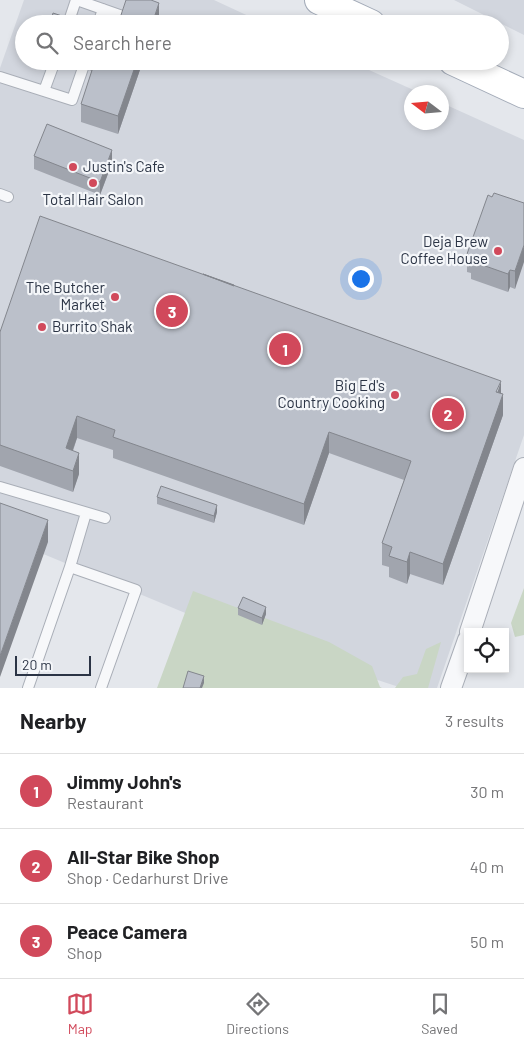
<!DOCTYPE html>
<meta charset="utf-8">
<style>
body{margin:0;font-family:Barlow,sans-serif;background:#f2f2f2;color:#202124}
.controls{position:absolute;right:15px;bottom:15px;display:grid;overflow:hidden;border-radius:0px;box-shadow:0 2px 8px #0003}
.controls button{width:45px;height:45px;display:grid;place-items:center;padding:0;border:0;border-bottom:1px solid #e0e0e0;background:#fff;color:#202124;font:25px sans-serif}
.compass{position:absolute;left:404px;top:85px;width:45px;height:45px;border-radius:50%;background:#fff;box-shadow:0 2px 8px #0003;rotate:286deg}
.scale{position:absolute;left:15px;bottom:12px;width:76px;box-sizing:border-box;padding-left:5px;border:2px solid #2b3445;border-top:0;font-size:14px;line-height:18px;white-space:nowrap;color:#2b3445;-webkit-text-stroke:4px #f4f6f9;paint-order:stroke}
.you{position:absolute;left:360px;top:278px;width:18px;height:18px;margin:-12px;border:4px solid #fff;border-radius:50%;background:#1a73e8;box-shadow:0 0 0 8px #1a73e833}
.badge{display:grid;place-items:center;width:32px;height:32px;border-radius:50%;background:#d1495b;color:#fff;font-size:16px;font-weight:700}
.pin{position:absolute;translate:-50% -50%;border:2px solid #fff;box-shadow:0 1px 5px #0006}
.list{margin:0;padding:0;list-style:none}
h2{display:flex;justify-content:space-between;align-items:center;height:65px;margin:0;padding:0 20px;font-size:21px}
h2 small{font-size:16px;font-weight:400;color:#757577}
.list li{display:grid;grid-template-columns:32px 1fr auto;gap:15px;align-items:center;box-sizing:border-box;height:75px;padding:0 20px;border-top:1px solid #e0e0e0}
.list b{display:block;font-size:19px;white-space:nowrap}
.list p{margin:0;font-size:16px;white-space:nowrap;color:#757577}
.list em{font-size:16px;font-style:normal;color:#757577}
.icon{flex:none;width:28px;height:28px;fill:none;stroke:currentColor;stroke-width:2;stroke-linecap:round;stroke-linejoin:round}
.map{position:relative;flex:none;width:524px;height:688px;overflow:hidden}
.search{position:absolute;background:#fff;box-shadow:0 2px 8px #0003;left:15px;right:15px;top:15px;height:55px;display:flex;align-items:center;gap:12px;box-sizing:border-box;padding:0 18px;border-radius:28px;color:#757577;font-size:19px}
.sheet{height:290px;background:#fff}
nav{display:flex;justify-content:space-around;align-items:center;box-sizing:border-box;height:70px;border-top:1px solid #e0e0e0;background:#fff;font-size:14px;color:#757577}
nav a{display:grid;justify-items:center;gap:2px}
nav .on{color:#d1495b}
.map>svg:first-child{display:block}
</style>
<div class="map">
<svg width="524" height="688" viewBox="0 0 524 688">
<rect width="100%" height="100%" fill="#e4e7ec"/>
<!-- built -->
<path fill="#d2d6de" d="M24,0H214L266,24H24V61H349L418,92H412V122H442V103L524,140V435L437,688H402L231,632L0,536V68Z
M454,0H524V35Z"/>
<!-- green -->
<path fill="#c9d6c5" d="M524,588V635L515,637L511,623Z
M193,591L329,642L372,666L380,687L382,688H157Z
M441,642L428,688H395L403,677L417,674L426,649Z"/>
<g fill="none" stroke-linecap="round" stroke-linejoin="round">
<!-- service casing -->
<g stroke="#a9aeb7" stroke-width="12">
<path id="service" d="M77,0L145,24
M68,24L76,0
M98,24L103,9
M0,77L72,100L83,68
M44,91L55,61
M0,194L8,197
M0,487L105,518
M86,513L70,567L136,590L101,688
M28,688L70,567"/>
</g>
<!-- minor casing -->
<g stroke="#a9aeb7" stroke-width="22">
<path id="minor" d="M470,632L524,468
M451,688L468,640"/>
</g>
<!-- primary casing -->
<g stroke="#a3abb8" stroke-width="30">
<path id="primary" d="M319,0L371,24
M453,61L524,94"/>
</g>
<!-- service -->
<use href="#service" stroke="#f7f8fa" stroke-width="10"/>
<!-- minor -->
<use href="#minor" stroke="#f7f8fa" stroke-width="20"/>
<!-- primary -->
<use href="#primary" stroke="#fff" stroke-width="28"/>
</g>
<!-- wall -->
<path fill="#a1a5ae" d="M61,61H143L118,134L81,122V104L92,71Z
M34,156L112,163L100,195L34,169Z
M492,197L524,203L515,289L510,287L508,292L471,279V273L467,272V254Z
M234,286L501,393L503,415L443,585L410,574L407,584L389,577V567L382,565V543L404,480L329,453L304,525L113,458V450L77,438L73,451L79,474L73,492L0,466V332Z
M157,497L217,512L214,523L157,504Z
M238,608L266,614L262,625L238,615Z"/>
<!-- shaded-wall -->
<path fill="#83868d" d="M159,3V15L156,24H152Z
M137,61H143L118,134V116Z
M112,150V163L100,195V182Z
M524,245V262L515,289V271Z
M510,270V287L508,292V274Z
M501,381V400L503,394V415L443,585V564Z
M77,416V438L66,469V448Z
M329,432V453L304,525V504Z
M79,453V474L73,492V471Z
M217,505V512L214,523V516Z
M48,520V542L0,677V656Z
M410,552V574L407,584V562Z
M266,607V614L262,625V618Z
M204,676V683L202,688H200Z"/>
<!-- building -->
<path fill="#bbc0ca" stroke="#83868d" d="M126,0H151L159,3L152,24H118Z
M53,13L86,24H50Z
M95,61H137L118,116L81,104Z
M47,124L112,150L100,182L34,156Z
M494,193L524,203V245L515,271L510,270L508,274L471,261L473,256L467,254L488,195L492,197Z
M40,216L501,381L496,392L503,394L443,564L410,552L407,562L389,556L392,547L382,543L411,461L329,432L304,504L113,437L115,430L77,416L66,448L79,453L73,471L0,445V332Z
M203,274L234,285V286Z
M161,486L217,505L214,516L157,497Z
M0,503L48,520L0,656Z
M243,597L266,607L262,618L238,608Z
M188,671L204,676L200,688H183Z"/>
<!-- markers -->
<g fill="#d1495b" stroke="#f4f6f9" stroke-width="2">
<circle cx="73" cy="167" r="5"/>
<circle cx="93" cy="183" r="5"/>
<circle cx="498" cy="251" r="5"/>
<circle cx="115" cy="297" r="5"/>
<circle cx="42" cy="327" r="5"/>
<circle cx="395" cy="395" r="5"/>
</g>
<g text-anchor="middle" stroke-width="4.5" stroke-linejoin="round" paint-order="stroke">
<!-- poi labels -->
<g font-size="15" fill="#2b3445" stroke="#f4f6f9" text-anchor="end">
<text x="83" y="172" text-anchor="start">Justin's Cafe</text>
<text x="93" y="205" text-anchor="middle">Total Hair Salon</text>
<text x="488" y="247">Deja Brew<tspan x="488" dy="17">Coffee House</tspan></text>
<text x="105" y="293">The Butcher<tspan x="105" dy="17">Market</tspan></text>
<text x="52" y="332" text-anchor="start">Burrito Shak</text>
<text x="385" y="391">Big Ed's<tspan x="385" dy="17">Country Cooking</tspan></text>
</g>
</g>
</svg>
<div class="controls">
<button><svg class="icon" aria-label="locate" viewBox="0 0 24 24"><circle cx="12" cy="12" r="6"/><path d="M12 2v4M12 18v4M2 12h4M18 12h4"/></svg></button>
</div>
<svg class="compass" viewBox="-18 -18 36 36"><path d="M0-13l5 13h-10z" fill="#e53935"/><path d="M0 13l5-13h-10z" fill="#757577"/></svg>
<div class="scale">20 m</div>
<div class="you"></div>
<div class="pin badge" style="left:285px;top:349px">1</div>
<div class="pin badge" style="left:448px;top:414px">2</div>
<div class="pin badge" style="left:172px;top:311px">3</div>
<div class="search"><svg class="icon" aria-label="search" viewBox="0 0 24 24"><circle cx="10" cy="10" r="6"/><path d="M15 15l6 6"/></svg>Search here</div>
</div>
<section class="sheet">
<h2>Nearby<small>3 results</small></h2>
<ul class="list">
<li><span class="badge">1</span><div><b>Jimmy John's</b><p>Restaurant</p></div><em>30 m</em></li>
<li><span class="badge">2</span><div><b>All-Star Bike Shop</b><p>Shop · Cedarhurst Drive</p></div><em>40 m</em></li>
<li><span class="badge">3</span><div><b>Peace Camera</b><p>Shop</p></div><em>50 m</em></li>
</ul>
</section>
<nav>
<a class="on"><svg class="icon" aria-label="map" viewBox="0 0 24 24"><path d="M3 6l6-2 6 2 6-2v14l-6 2-6-2-6 2zM9 4v14M15 6v14"/></svg>Map</a>
<a><svg class="icon" aria-label="directions" viewBox="0 0 24 24"><path d="M12 3l9 9-9 9-9-9zM9 14v-3h6M13 9l2 2-2 2"/></svg>Directions</a>
<a><svg class="icon" aria-label="saved" viewBox="0 0 24 24"><path d="M7 4h10v16l-5-4-5 4z"/></svg>Saved</a>
</nav>
